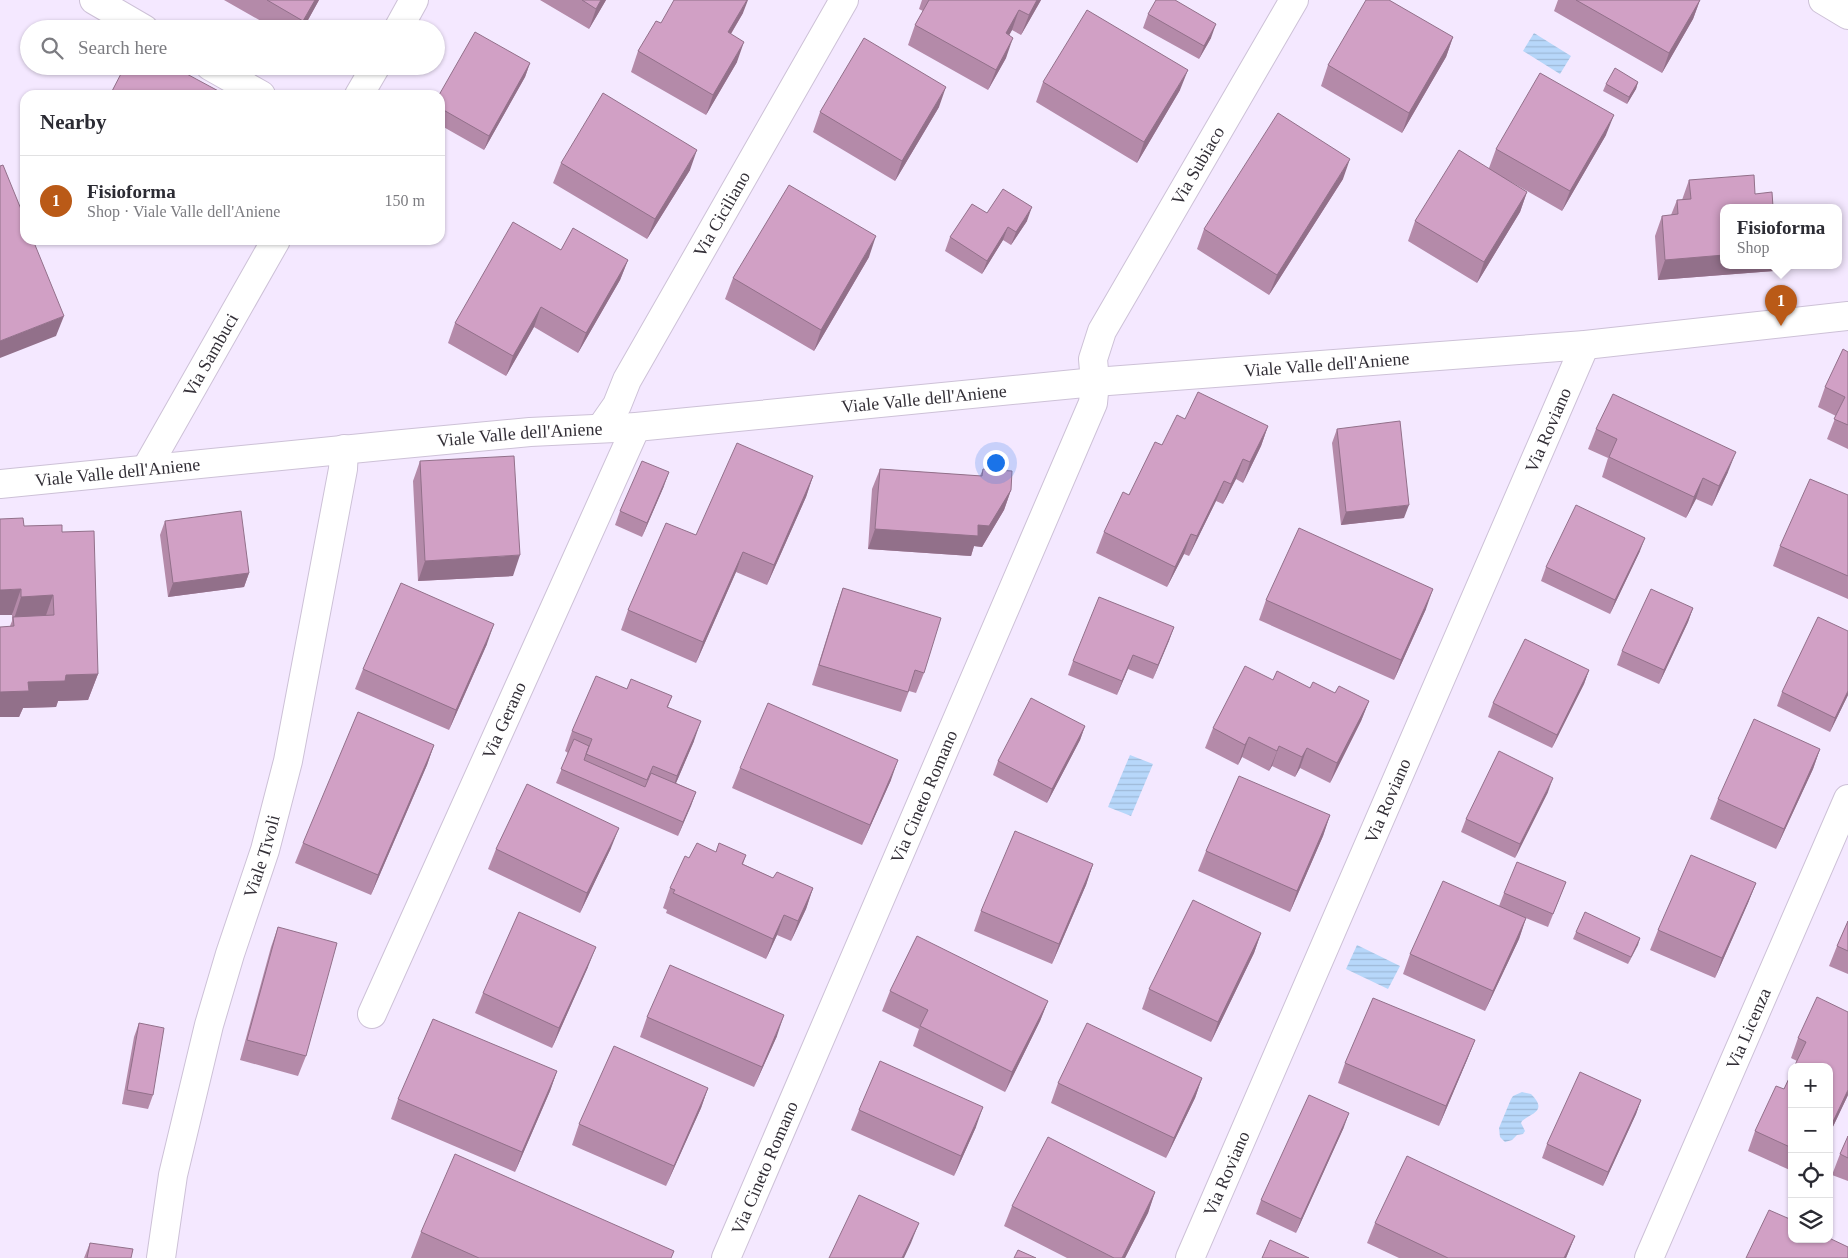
<!DOCTYPE html>
<meta charset="utf-8">
<style>
body{margin:0;font-family:Georgia,serif;background:#f7f7f7;color:#2b2b33}
.controls{position:absolute;right:15px;bottom:15px;display:grid;overflow:hidden;border-radius:10px;box-shadow:0 1px 4px #0004}
.controls button{width:45px;height:45px;display:grid;place-items:center;padding:0;border:0;border-bottom:1px solid #e1e1e2;background:#fff;color:#2b2b33;font:25px sans-serif}
.you{position:absolute;left:995px;top:462px;width:18px;height:18px;margin:-12px;border:4px solid #fff;border-radius:50%;background:#1a73e8;box-shadow:0 0 0 8px #1a73e833}
.badge{display:grid;place-items:center;width:32px;height:32px;border-radius:50%;background:#ba5a17;color:#fff;font-size:16px;font-weight:700}
.pin{position:absolute;translate:-50% -41px;filter:drop-shadow(0 1px 2px #0008)}
.pin::after{content:'';position:absolute;top:26px;width:18px;height:15px;background:inherit;clip-path:polygon(0 0,100% 0,50% 100%)}
.popup{position:absolute;left:1720px;top:204px;width:122px;height:65px;box-sizing:border-box;display:grid;place-content:center;border-radius:10px;background:#fff;filter:drop-shadow(0 1px 4px #0005);font-size:16px;white-space:nowrap;color:#7c7c81}
.popup b{font-size:19px;color:#2b2b33}
.popup::after{content:'';position:absolute;left:50%;top:100%;margin-left:-10px;border:10px solid transparent;border-top-color:#fff}
.list{margin:0;padding:0;list-style:none}
h2{display:flex;justify-content:space-between;align-items:center;height:65px;margin:0;padding:0 20px;font-size:21px}
h2 small{font-size:16px;font-weight:400;color:#7c7c81}
.list li{display:grid;grid-template-columns:32px 1fr auto;gap:15px;align-items:center;box-sizing:border-box;height:90px;padding:0 20px;border-top:1px solid #e1e1e2}
.list b{display:block;font-size:19px;white-space:nowrap}
.list p{margin:0;font-size:16px;white-space:nowrap;color:#7c7c81}
.list em{font-size:16px;font-style:normal;color:#7c7c81}
.icon{flex:none;width:28px;height:28px;fill:none;stroke:currentColor;stroke-width:2;stroke-linecap:round;stroke-linejoin:round}
.map{position:relative;flex:none;width:1848px;height:1258px;overflow:hidden}
.search{position:absolute;background:#fff;box-shadow:0 1px 4px #0004;left:20px;top:20px;width:425px;height:55px;display:flex;align-items:center;gap:12px;box-sizing:border-box;padding:0 18px;border-radius:28px;color:#7c7c81;font-size:19px}
.panel{position:absolute;background:#fff;box-shadow:0 1px 4px #0004;left:20px;top:90px;width:425px;height:155px;border-radius:15px}
.map>svg:first-child{display:block}
</style>
<div class="map">
<svg width="1848" height="1258" viewBox="0 0 1848 1258">
<defs>
<pattern id="water-rules" width="6" height="5" patternUnits="userSpaceOnUse" patternTransform="scale(1.25)"><rect width="6" height="5" fill="#b7d7fa"/><path d="M0 2.5h6" fill="none" stroke="#9eb9d7"/></pattern>
</defs>
<rect width="100%" height="100%" fill="#f4e8ff"/>
<!-- water -->
<path fill="url(#water-rules)" d="M1534,33L1571,56L1560,74L1523,51Z
M1130,755L1153,764L1131,816L1108,807Z
M1357,945L1400,966L1388,989L1346,969Z
M1522,1092L1531,1094C1548,1111 1532,1113 1522,1121L1521,1123L1525,1131L1523,1134L1517,1135L1512,1140L1505,1142L1500,1137L1499,1128L1511,1099L1513,1096Z"/>
<g fill="none" stroke-linecap="round" stroke-linejoin="round">
<!-- minor casing -->
<g stroke="#cdc1d7" stroke-width="30">
<g id="minor">
<path d="M94,0L144,29"/>
<path d="M1823,0L1848,15"/>
<path d="M398,29L414,0"/>
<path d="M210,66L261,95"/>
<path d="M359,95L376,66"/>
<path id="s1" d="M601,428L617,405L627,380L844,0"/>
<path id="s2" d="M146,469L276,240"/>
<path id="s3" d="M0,484L392,445L530,432L636,427L1095,382L1585,345L1848,316"/>
<path id="s4" d="M372,1014L636,427"/>
<path id="s5" d="M161,1258L173,1175L209,1025L230,954L265,850L288,761L343,469L344,449"/>
<path id="s6" d="M726,1258L1093,403L1095,382L1093,359L1102,331L1294,0"/>
<path id="s7" d="M1190,1258L1585,345"/>
<path id="s8" d="M1649,1258L1848,799"/>
</g>
</g>
<!-- minor -->
<use href="#minor" stroke="#fff" stroke-width="28"/>
</g>
<!-- wall -->
<path fill="#b48aa9" d="M224,0H319L303,29H275Z
M540,0H606L589,29Z
M922,0H1041L1021,35L1012,30L1009,35L1006,58L988,90L908,45L915,25L923,11L919,9Z
M1558,0H1700L1693,19L1662,73L1554,11Z
M743,13L731,34L737,62L706,115L631,72L638,51L661,23Z
M1148,14L1211,38L1199,59L1143,28Z
M1453,37L1446,57L1402,133L1321,86L1328,65Z
M530,63L525,77L484,150L440,125V95Z
M1043,82L1180,90L1137,163L1036,102Z
M1638,82L1636,89L1627,104L1603,91L1606,84Z
M939,107L895,181L813,132L820,112Z
M1606,135L1562,211L1506,179L1527,192L1520,212L1477,283L1408,241L1415,221L1489,168L1496,149Z
M561,163L690,170L647,239L553,183Z
M1343,179L1269,295L1197,249L1204,229Z
M1689,180L1724,207L1787,270L1658,280L1655,236L1662,216L1671,215L1677,200H1682Z
M987,213L1027,221L1011,245L1003,240L982,274L945,251L950,237Z
M869,257L814,351L725,299L733,278Z
M628,260L620,280L578,353L534,327L506,376L448,343L455,323Z
M1848,352V449L1827,439L1836,416L1818,407L1825,387Z
M1185,419L1268,426L1261,446L1243,483L1236,479L1223,504L1216,501L1189,556L1184,554L1167,587L1096,553L1104,532L1162,445Z
M1337,429L1404,518L1341,525L1332,443Z
M1596,429L1728,472L1712,506L1696,499L1686,518L1602,477L1608,458L1588,449Z
M420,461L513,576L418,581L413,481Z
M880,469L980,476L983,469L1011,490L1004,510L982,547L974,546L971,556L868,549L872,489Z
M813,476L806,497L767,585L736,572L696,663L621,630L628,610Z
M664,486L642,537L615,525L620,511Z
M1848,495V599L1773,566L1780,546Z
M165,521L249,573L244,587L168,597L160,535Z
M24,526L62,532L98,674L88,700L58,701L56,707L23,708L19,717L10,626L12,621V615Z
M1640,551L1610,614L1541,581L1546,567Z
M843,588L924,673L916,693L909,691L901,712L812,685L836,608Z
M1266,600L1426,609L1394,680L1259,620Z
M1693,608L1688,622L1659,684L1617,665L1622,651Z
M1174,627L1153,679L1128,669L1117,695L1068,675L1073,661Z
M1848,631V695L1830,732L1777,706L1782,692Z
M487,644L449,730L355,689L363,669Z
M1589,670L1584,684L1552,748L1488,717L1493,703Z
M1273,680L1369,701L1361,721L1330,783L1300,768L1295,777L1272,766L1269,771L1242,757L1238,765L1205,748L1213,728Z
M627,689L672,696L668,707L694,741L676,783L696,792L678,836L556,783L568,753L565,751L572,731Z
M1085,726L1080,740L1047,803L993,775L998,761Z
M434,745L427,765L371,895L295,863L303,843Z
M1820,749L1813,769L1776,849L1710,819L1718,799Z
M740,768L891,780L862,845L732,788Z
M1548,792L1515,858L1461,832L1466,819Z
M1330,815L1323,836L1290,912L1198,871L1206,851Z
M611,848L580,913L488,869L496,849Z
M716,852L746,855L743,864L773,878L813,888L806,909L791,941L777,935L766,959L666,913L667,910L663,908L670,888L689,858Z
M1093,864L1086,885L1052,964L974,931L981,911Z
M1566,882L1548,927L1521,916L1526,918L1519,939L1485,1011L1403,974L1410,954L1499,906L1504,893Z
M1756,883L1748,903L1715,978L1650,950L1658,930Z
M1848,921V974L1829,966L1837,946Z
M278,927L306,1056L298,1076L240,1060L271,947Z
M1576,932L1640,938L1628,964L1573,939Z
M1261,933L1254,953L1211,1042L1142,1009L1149,989Z
M588,967L552,1048L475,1013L483,993Z
M890,991L1048,1001L1040,1021L1005,1092L913,1046L919,1029L882,1011Z
M1848,1012V1095L1829,1135L1797,1061L1791,1058L1798,1038Z
M647,1017L777,1036L754,1087L640,1037Z
M139,1023L153,1095L148,1109L122,1104L134,1037Z
M1475,1040L1467,1060L1439,1126L1338,1083L1345,1063Z
M557,1071L550,1091L515,1172L391,1119L398,1099Z
M1792,1072V1171L1748,1151L1755,1131L1784,1089Z
M1202,1078L1195,1098L1166,1158L1051,1103L1058,1083Z
M708,1088L701,1108L666,1186L572,1145L579,1124Z
M1641,1100L1636,1114L1603,1186L1542,1158L1547,1144Z
M859,1110L976,1127L954,1176L851,1130Z
M1344,1127L1296,1233L1256,1214L1261,1200Z
M1848,1136V1181L1832,1175L1840,1154Z
M1155,1192L1148,1213L1125,1258H1067L1004,1226L1012,1206Z
M1375,1223L1575,1236L1566,1258H1399L1367,1243Z
M421,1232L672,1258H411Z
M90,1243L131,1258H84Z"/>
<!-- shaded-wall -->
<path fill="#92708a" d="M315,0H319L303,29H300L303,21Z
M601,0H606L589,29L596,9Z
M747,0H748L743,13L720,52L728,32Z
M1037,0H1041L1021,35L1029,15Z
M1700,0L1693,19L1662,73L1669,53Z
M1019,10L1012,30L999,54L1006,33Z
M1216,24L1211,38L1199,59L1204,46Z
M1453,37L1446,57L1402,133L1409,113Z
M1013,38L1006,58L988,90L996,70Z
M744,42L737,62L706,115L713,95Z
M530,63L525,77L484,150L489,136Z
M1188,70L1180,90L1137,163L1144,142Z
M1638,82L1636,89L1627,104L1629,97Z
M946,87L939,107L895,181L902,161Z
M1614,115L1606,135L1562,211L1570,191Z
M697,150L690,170L647,239L655,219Z
M1350,159L1343,179L1269,295L1277,275Z
M1527,192L1520,212L1477,283L1484,262Z
M1032,207L1027,221L1011,245L1016,232Z
M1008,227L1003,240L982,274L987,261Z
M876,236L869,257L814,351L821,330Z
M1724,255V265H1788L1787,270L1658,280L1665,260Z
M628,260L620,280L578,353L586,333Z
M541,307L534,327L506,376L513,356Z
M64,316L56,336L0,358V341Z
M1268,426L1261,446L1243,483L1250,462Z
M1736,452L1728,472L1712,506L1719,486Z
M1243,459L1236,479L1223,504L1231,484Z
M669,472L664,486L642,537L647,523Z
M813,476L806,497L767,585L774,565Z
M1703,478L1696,499L1686,518L1694,497Z
M1224,481L1216,501L1189,556L1197,536Z
M1011,490L1004,510L982,547L974,546L971,556L868,549L875,529L978,525Z
M1409,505L1404,518L1341,525L1346,512Z
M1191,534L1184,554L1167,587L1175,567Z
M1645,538L1640,551L1610,614L1615,600Z
M743,552L736,572L696,663L703,642Z
M520,555L513,576L418,581L425,561Z
M249,573L244,587L168,597L173,583Z
M21,589L12,615H0V590Z
M1433,589L1426,609L1394,680L1401,660Z
M53,595L44,621L14,619L21,597Z
M1693,608L1688,622L1659,684L1664,670Z
M494,624L487,644L449,730L456,710Z
M1174,627L1169,641L1153,679L1158,665Z
M1133,655L1128,669L1117,695L1122,681Z
M1589,670L1584,684L1552,748L1557,735Z
M98,674L88,700L58,701L56,707L23,708L19,717H0V692L28,682L66,675Z
M1848,691V695L1830,732L1835,718Z
M1369,701L1361,721L1330,783L1337,763Z
M701,721L694,741L670,797L677,776Z
M1085,726L1080,740L1047,803L1052,789Z
M1249,737L1242,757L1238,765L1245,745Z
M434,745L427,765L371,895L378,875Z
M1279,746L1272,766L1269,771Z
M1307,748L1300,768L1295,777L1302,757Z
M1820,749L1813,769L1776,849L1784,829Z
M898,760L891,780L862,845L870,825Z
M1553,778L1548,792L1515,858L1520,844Z
M696,792L691,806L678,836L683,822Z
M1330,815L1323,836L1290,912L1297,891Z
M619,828L611,848L580,913L587,893Z
M1093,864L1086,885L1052,964L1059,944Z
M1756,883L1748,903L1715,978L1722,958Z
M813,888L806,909L791,941L798,921Z
M784,915L777,935L766,959L773,939Z
M1526,918L1519,939L1485,1011L1493,991Z
M1261,933L1254,953L1211,1042L1218,1022Z
M1640,938L1638,945L1628,964L1631,957Z
M596,947L588,967L552,1048L559,1028Z
M1048,1001L1040,1021L1005,1092L1012,1072Z
M784,1015L777,1036L754,1087L762,1067Z
M1475,1040L1467,1060L1439,1126L1446,1106Z
M557,1071L550,1091L515,1172L522,1152Z
M1202,1078L1195,1098L1166,1158L1174,1138Z
M708,1088L701,1108L666,1186L674,1166Z
M1848,1090V1095L1829,1135V1130Z
M1641,1100L1636,1114L1603,1186L1608,1172Z
M983,1107L976,1127L954,1176L961,1156Z
M1349,1113L1344,1127L1296,1233L1301,1219Z
M1155,1192L1148,1213L1125,1258H1122Z
M919,1223L911,1243L904,1258H902Z
M1575,1236L1566,1258H1564Z"/>
<!-- building -->
<path fill="#d1a0c5" stroke="#92708a" d="M267,0H315L303,21Z
M582,0H601L596,9Z
M674,0H747L728,32L744,42L713,95L638,51L656,21L661,23Z
M929,0H1037L1029,15L1019,10L1006,33L1013,38L996,70L915,25Z
M1156,0H1175L1216,24L1204,46L1148,14Z
M1366,0H1389L1453,37L1409,113L1328,65Z
M1576,0H1700L1669,53Z
M1087,10L1188,70L1144,142L1043,82Z
M475,32L530,63L489,136L440,108V95H439Z
M864,38L946,87L902,161L820,112Z
M125,66H172L224,94L110,95Z
M1615,68L1638,82L1629,97L1606,84Z
M1540,73L1614,115L1570,191L1496,149Z
M234,91L240,95H232Z
M603,93L697,150L655,219L561,163Z
M1278,113L1350,159L1277,275L1204,229Z
M1459,150L1527,192L1484,262L1415,221Z
M3,165L25,219V240H33L64,316L0,341V166Z
M1754,175L1755,194L1772,192L1773,207H1724V255L1665,260L1662,216L1678,214L1677,200L1691,199L1689,180Z
M789,185L876,236L821,330L733,278Z
M1003,189L1032,207L1016,232L1008,227L987,261L950,237L972,204L987,213Z
M513,222L561,250L573,228L628,260L586,333L541,307L513,356L455,323Z
M1843,349L1848,352V425L1834,419L1845,397L1825,387Z
M1198,392L1268,426L1250,462L1243,459L1231,484L1224,481L1197,536L1191,534L1175,567L1104,532L1123,492L1129,495L1155,442L1162,445L1177,415L1185,419Z
M1613,394L1736,452L1719,486L1703,478L1694,497L1609,457L1617,439L1596,429Z
M1400,421L1409,505L1346,512L1337,429Z
M737,443L813,476L774,565L743,552L703,642L628,610L666,523L696,535Z
M514,456L520,555L425,561L420,461Z
M642,461L669,472L647,523L620,511Z
M880,469L982,476L983,469L1012,471L1011,490L989,526L978,525V536L875,529Z
M1810,479L1848,495V576L1780,546Z
M1576,505L1645,538L1615,600L1546,567Z
M241,511L249,573L173,583L165,521Z
M23,518L24,526L62,525V532L94,531L98,674L66,675L65,681L28,682L29,691L0,692V627L14,626L13,617L54,615L53,595L21,597V589L0,590V519Z
M1299,528L1433,589L1401,660L1266,600Z
M401,583L494,624L456,710L363,669Z
M843,588L941,618L924,673L915,670L908,692L819,665Z
M1651,589L1693,608L1664,670L1622,651Z
M1099,597L1174,627L1158,665L1133,655L1122,681L1073,661Z
M1818,617L1848,631V691L1835,718L1782,692Z
M1525,639L1589,670L1557,735L1493,703Z
M1245,666L1273,680L1277,671L1310,688L1313,682L1335,693L1339,686L1369,701L1337,763L1307,748L1302,757L1279,746L1277,751L1249,737L1245,745L1213,728Z
M596,676L627,689L631,679L672,696L667,707L701,721L677,776L653,766L647,780L586,754L592,739L572,731Z
M1031,698L1085,726L1052,789L998,761Z
M768,703L898,760L870,825L740,768Z
M358,712L434,745L378,875L303,843Z
M1754,719L1820,749L1784,829L1718,799Z
M574,739L589,746L584,760L645,787L651,773L696,792L683,822L561,769Z
M1499,751L1553,778L1520,844L1466,819Z
M1239,776L1330,815L1297,891L1206,851Z
M527,784L619,828L587,893L496,849Z
M1015,831L1093,864L1059,944L981,911Z
M697,843L716,852L719,843L746,855L742,864L773,878L777,872L813,888L798,921L784,915L773,939L673,893L675,890L670,888L685,856L689,858Z
M1691,855L1756,883L1722,958L1658,930Z
M1517,862L1566,882L1553,914L1504,893Z
M1443,881L1526,918L1493,991L1410,954Z
M1193,900L1261,933L1218,1022L1149,989Z
M519,912L596,947L559,1028L483,993Z
M1585,912L1640,938L1631,957L1576,932Z
M1848,921V951L1837,946Z
M278,927L337,943L306,1056L247,1040Z
M917,936L1048,1001L1012,1072L920,1026L928,1010L890,991Z
M670,965L784,1015L762,1067L647,1017Z
M1817,997L1848,1012V1090L1829,1130V1067H1794L1806,1042L1798,1038Z
M1373,998L1475,1040L1446,1106L1345,1063Z
M433,1019L557,1071L522,1152L398,1099Z
M139,1023L164,1028L153,1095L127,1090Z
M1087,1023L1202,1078L1174,1138L1058,1083Z
M614,1046L708,1088L674,1166L579,1124Z
M880,1061L983,1107L961,1156L859,1110Z
M1580,1072L1641,1100L1608,1172L1547,1144Z
M1792,1072V1148L1755,1131L1776,1086L1784,1089Z
M1309,1095L1349,1113L1301,1219L1261,1200Z
M1848,1136V1158L1840,1154Z
M1048,1137L1155,1192L1122,1258H1114L1012,1206Z
M455,1154L674,1251L671,1258H479L421,1232Z
M1407,1156L1575,1236L1564,1258H1448L1375,1223Z
M859,1195L919,1223L902,1258H829Z
M1769,1210L1792,1220V1239H1829V1238L1848,1247V1258H1746Z
M1270,1240L1309,1258H1262Z
M90,1243L133,1249L131,1258H87Z
M1018,1250L1036,1258H1014Z"/>
<g text-anchor="middle" stroke-width="5" stroke-linejoin="round" paint-order="stroke">
<!-- street labels -->
<g font-size="18" fill="#332f37" stroke="#fcfafe">
<text dy="6" stroke="none"><textPath href="#s6" startOffset="1195">Via Subiaco</textPath></text>
<text dy="6" stroke="none"><textPath href="#s1" startOffset="246">Via Ciciliano</textPath></text>
<text dy="6" stroke="none"><textPath href="#s2" startOffset="131">Via Sambuci</textPath></text>
<text dy="6" stroke="none"><textPath href="#s3" startOffset="1332">Viale Valle dell'Aniene</textPath></text>
<text dy="6" stroke="none"><textPath href="#s3" startOffset="928">Viale Valle dell'Aniene</textPath></text>
<text dy="6" stroke="none"><textPath href="#s7" startOffset="902">Via Roviano</textPath></text>
<text dy="6" stroke="none"><textPath href="#s3" startOffset="522">Viale Valle dell'Aniene</textPath></text>
<text dy="6" stroke="none"><textPath href="#s3" startOffset="118">Viale Valle dell'Aniene</textPath></text>
<text dy="6" stroke="none"><textPath href="#s4" startOffset="322">Via Gerano</textPath></text>
<text dy="6" stroke="none"><textPath href="#s6" startOffset="502">Via Cineto Romano</textPath></text>
<text dy="6" stroke="none"><textPath href="#s7" startOffset="498">Via Roviano</textPath></text>
<text dy="6" stroke="none"><textPath href="#s5" startOffset="415">Viale Tivoli</textPath></text>
<text dy="6" stroke="none"><textPath href="#s8" startOffset="250">Via Licenza</textPath></text>
<text dy="6" stroke="none"><textPath href="#s6" startOffset="98">Via Cineto Romano</textPath></text>
<text dy="6" stroke="none"><textPath href="#s7" startOffset="92">Via Roviano</textPath></text>
</g>
</g>
</svg>
<div class="controls">
<button>+</button>
<button>−</button>
<button><svg class="icon" aria-label="locate" viewBox="0 0 24 24"><circle cx="12" cy="12" r="6"/><path d="M12 2v4M12 18v4M2 12h4M18 12h4"/></svg></button>
<button><svg class="icon" aria-label="layers" viewBox="0 0 24 24"><path d="M12 4l9 5-9 5-9-5zM3 14l9 5 9-5"/></svg></button>
</div>
<div class="you"></div>
<div class="pin badge" style="left:1781px;top:326px">1</div>
<div class="popup"><b>Fisioforma</b>Shop</div>
<div class="search"><svg class="icon" aria-label="search" viewBox="0 0 24 24"><circle cx="10" cy="10" r="6"/><path d="M15 15l6 6"/></svg>Search here</div>
<section class="panel">
<h2>Nearby<small></small></h2>
<ul class="list">
<li><span class="badge">1</span><div><b>Fisioforma</b><p>Shop · Viale Valle dell'Aniene</p></div><em>150 m</em></li>
</ul>
</section>
</div>
